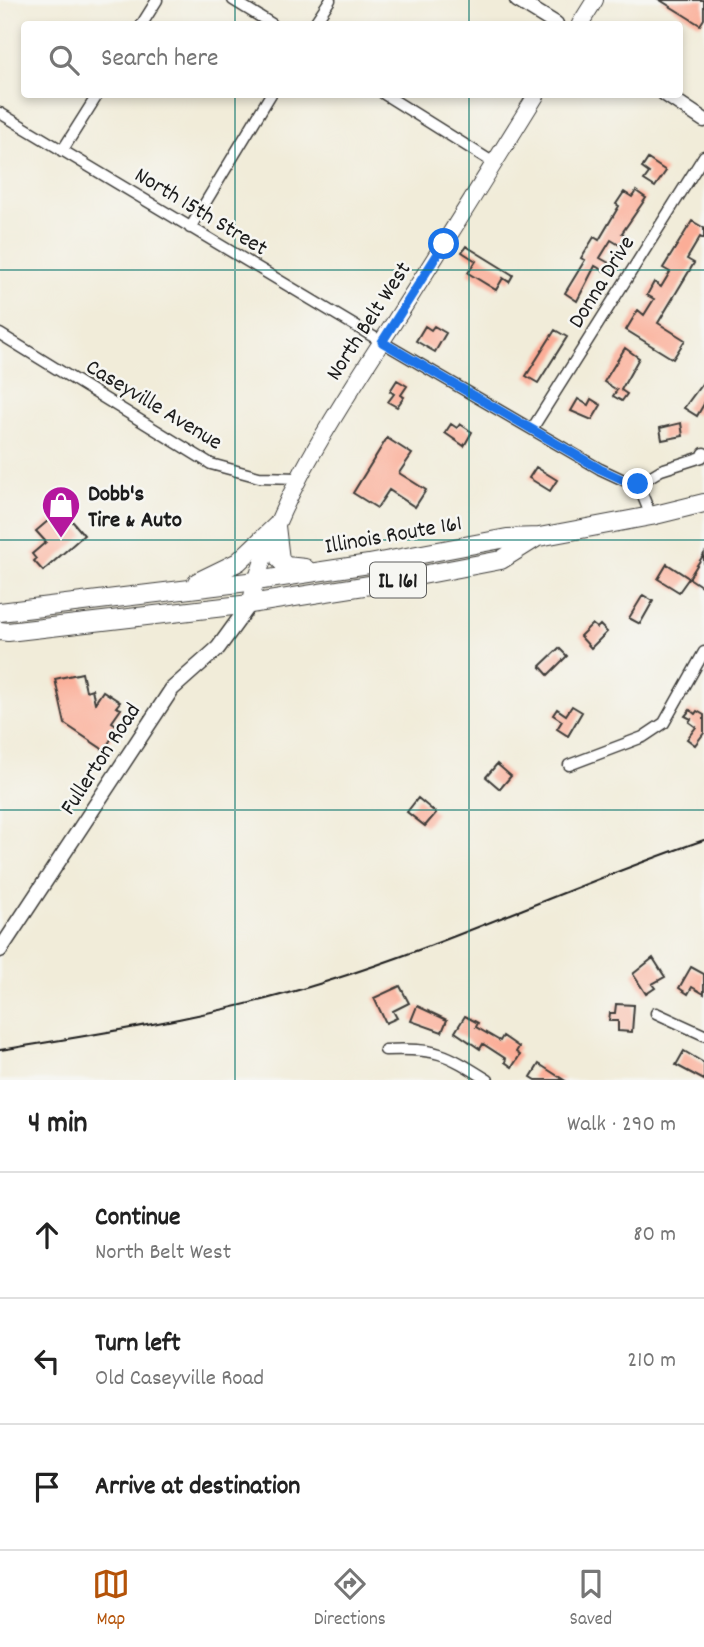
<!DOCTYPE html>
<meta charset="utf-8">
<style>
body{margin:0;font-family:Dekko,sans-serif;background:#f6f6f6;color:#222}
.stop{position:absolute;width:21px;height:21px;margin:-16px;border:5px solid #1a73e8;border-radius:50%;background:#fff}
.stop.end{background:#1a73e8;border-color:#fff;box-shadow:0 2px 7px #0008}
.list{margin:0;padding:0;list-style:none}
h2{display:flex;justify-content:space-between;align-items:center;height:91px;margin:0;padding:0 28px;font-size:30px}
h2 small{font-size:23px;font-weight:400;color:#767676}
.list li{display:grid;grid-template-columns:46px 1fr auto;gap:21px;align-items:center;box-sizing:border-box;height:126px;padding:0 28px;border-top:2px solid #e0e0e0}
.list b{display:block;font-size:26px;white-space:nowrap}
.list p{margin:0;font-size:23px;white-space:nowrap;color:#767676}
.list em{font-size:23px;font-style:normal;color:#767676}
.icon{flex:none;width:38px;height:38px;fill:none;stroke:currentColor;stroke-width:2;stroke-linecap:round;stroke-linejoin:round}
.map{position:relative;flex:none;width:704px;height:1080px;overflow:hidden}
.search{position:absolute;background:#fff;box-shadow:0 4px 10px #0003;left:21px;right:21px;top:21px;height:77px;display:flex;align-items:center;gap:18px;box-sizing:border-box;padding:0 24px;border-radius:7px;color:#767676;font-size:26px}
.sheet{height:469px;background:#fff}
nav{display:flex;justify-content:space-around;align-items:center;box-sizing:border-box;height:98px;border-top:2px solid #e0e0e0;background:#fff;font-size:19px;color:#767676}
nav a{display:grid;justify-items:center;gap:4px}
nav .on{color:#b45309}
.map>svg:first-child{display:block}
</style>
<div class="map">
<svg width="704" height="1080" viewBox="0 0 704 1080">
<rect width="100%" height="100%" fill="#f6f6f2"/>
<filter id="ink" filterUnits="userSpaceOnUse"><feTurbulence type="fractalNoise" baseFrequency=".0143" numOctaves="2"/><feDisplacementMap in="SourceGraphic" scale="14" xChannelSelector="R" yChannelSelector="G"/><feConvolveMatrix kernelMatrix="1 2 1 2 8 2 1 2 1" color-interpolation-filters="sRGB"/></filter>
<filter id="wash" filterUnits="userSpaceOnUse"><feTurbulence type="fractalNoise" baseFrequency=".00686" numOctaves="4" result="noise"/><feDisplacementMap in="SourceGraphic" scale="28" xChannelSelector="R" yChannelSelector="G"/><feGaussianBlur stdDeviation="1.57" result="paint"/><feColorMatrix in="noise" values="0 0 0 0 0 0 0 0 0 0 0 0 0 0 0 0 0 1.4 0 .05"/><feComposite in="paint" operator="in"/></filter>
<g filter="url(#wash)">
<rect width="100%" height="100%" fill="#f1ecd9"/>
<g id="blocks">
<!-- building -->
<path fill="#fbad97" d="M660,0H704V19L700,25Z
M648,159L666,171L655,187L644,180L649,173L642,168Z
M636,191L646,198L622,233L627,236L621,246L611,240L600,258L609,263L604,271L595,266L577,301L565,293L585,260L581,258L594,237L599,240L619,206L616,204L624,192L632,197Z
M692,221L704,228V239L700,237L687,259L694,263L658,323L685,340L673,359L626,330L638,310L644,315L654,299L647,295L654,282L661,287L670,272L663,268Z
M466,246L513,275L509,282L503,278L496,290L468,273L476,261L462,252Z
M425,326L431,330L434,326L446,333L435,352L416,341Z
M555,330L567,337L538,383L526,376Z
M625,348L639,358L621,390L627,394L622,401L613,396L617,390L604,382Z
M397,380L407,386L401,395L404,397L397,407L388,402L394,394L390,391Z
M704,381V404L697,416L684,408Z
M578,399L588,405L591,399L601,405L592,420L571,411Z
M681,423L683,436L662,440L660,428Z
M451,424L457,428L460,424L472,432L464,446L445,433Z
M387,438L412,454L399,473L426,490L415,507L389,490L377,508L353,493Z
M536,467L557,480L550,491L529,478Z
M62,509L84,535L43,571L34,561L36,559L32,554L46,542L36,531Z
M704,554V588L689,578L679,592L658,579L667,564L689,578Z
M643,595L653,601L640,624L629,618Z
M592,624L597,628L600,625L607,632L591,648L580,636Z
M559,648L567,656L548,675L540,666Z
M82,673L86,691L92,689L95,703L103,691L120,702L116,707L121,709L112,722L119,727L104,750L65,724L55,679Z
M572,706L582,712L568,736L557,729L562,721L553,715L557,709L566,715Z
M690,710L695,714L697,711L704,715V733L695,745L687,739L696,727L689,722L691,719L685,716Z
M497,764L511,776L500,789L486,777Z
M418,798L436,813L425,826L407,812Z
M653,958L665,977L652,984L655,988L646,994L633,974Z
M691,967L704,974V994L692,987L688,994L679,988Z
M400,986L409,1003L393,1011L397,1018L386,1023L374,998Z
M616,1004L634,1005L632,1032L618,1031V1021H609L610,1013H615Z
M417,1006L447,1020L442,1032L411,1021Z
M465,1016L478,1023L476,1027L500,1041L503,1036L519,1047L516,1052L520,1055L512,1067L505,1062L506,1059L483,1044L480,1049L455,1032Z
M684,1051L704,1063V1080L676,1065Z
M539,1064L564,1080H536L531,1077Z"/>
</g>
</g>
<g filter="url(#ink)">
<use href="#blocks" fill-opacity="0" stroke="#3c3b38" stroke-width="2"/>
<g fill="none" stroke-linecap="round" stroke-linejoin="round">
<!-- minor casing -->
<g stroke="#3c3b38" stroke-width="13">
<path id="minor" d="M233,0L272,24
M142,24L157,0
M314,24L330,0
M384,94L494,163
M0,113L382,342L600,469L630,483L638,484L651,516
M62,151L98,94
M190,228L271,94
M0,334L211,464L259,477L299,478
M532,429L704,156
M638,484L661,470L702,457L704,453
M569,765L643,737L664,723L704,652
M656,1013L704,1035
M385,1050C437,1048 445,1053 488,1080"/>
</g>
<!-- tertiary casing -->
<g stroke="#3c3b38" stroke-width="17">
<path id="tertiary" d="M517,0L556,24
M665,94L704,120
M0,950L172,689L218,648L250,604"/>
</g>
<!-- secondary casing -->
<g stroke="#3c3b38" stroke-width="18">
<path id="secondary" d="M580,24L595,0
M250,604C275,500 338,410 395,321C443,246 490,170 537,94"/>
</g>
<!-- primary casing -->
<g stroke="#3c3b38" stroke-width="20">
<path id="primary" d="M276,526L280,560L286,566L305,568
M197,582L238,562L276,526
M0,612L256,581L369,564L507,538L539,537L651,516L704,503
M0,631L8,632L250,604L370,585L501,560L536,538"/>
</g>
<!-- minor -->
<use href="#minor" stroke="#fff" stroke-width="10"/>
<!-- tertiary -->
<use href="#tertiary" stroke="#fff" stroke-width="14"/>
<!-- secondary -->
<use href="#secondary" stroke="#fff" stroke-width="16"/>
<!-- primary -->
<use href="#primary" stroke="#fff" stroke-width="18"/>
<!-- tram -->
<path stroke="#1c1c1c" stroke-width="2" d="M0,1050C108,1032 217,1016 322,983C452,943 575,884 704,840"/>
</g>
</g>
<g fill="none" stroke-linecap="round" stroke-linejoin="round" filter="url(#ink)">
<!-- route -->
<path stroke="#1a73e8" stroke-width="9" d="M444,244L382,342L600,469L630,483L638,484"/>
</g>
<!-- grid -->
<path fill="none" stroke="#0f766e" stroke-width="2" stroke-opacity="0.55" d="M235,0V24M469,0V24M235,94V1080M469,94V1080M0,270H704M0,540H704M0,810H704"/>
<!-- icons -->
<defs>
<g id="shop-pin" transform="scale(2.0125)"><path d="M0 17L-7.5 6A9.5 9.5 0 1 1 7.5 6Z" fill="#b5179e" stroke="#f6f6f2"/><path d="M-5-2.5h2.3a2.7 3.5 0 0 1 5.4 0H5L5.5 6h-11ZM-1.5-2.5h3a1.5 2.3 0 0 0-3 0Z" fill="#fff"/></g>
</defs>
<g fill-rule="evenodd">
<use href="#shop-pin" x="61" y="505"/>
</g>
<g text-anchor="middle" stroke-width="5" stroke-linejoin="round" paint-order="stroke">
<!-- shield labels -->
<rect fill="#f6f6f2" stroke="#5d5d5c" stroke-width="2" x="370" y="562.5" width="56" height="35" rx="5"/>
<g font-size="21" font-weight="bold" fill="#1c1c1c">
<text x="398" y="587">IL 161</text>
</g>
<!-- street labels -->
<g font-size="23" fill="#1c1c1c" stroke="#f6f6f2">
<text transform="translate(202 210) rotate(31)" y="8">North 15th Street</text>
<text transform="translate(600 281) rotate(-58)" y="8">Donna Drive</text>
<text transform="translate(367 320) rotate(-57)" y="8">North Belt West</text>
<text transform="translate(155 403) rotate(31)" y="8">Caseyville Avenue</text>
<text transform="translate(393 533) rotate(-10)" y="8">Illinois Route 161</text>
<text transform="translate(99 758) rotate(-57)" y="8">Fullerton Road</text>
</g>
<!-- poi labels -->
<g font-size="23" font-weight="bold" fill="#1c1c1c" stroke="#f6f6f2" text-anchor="start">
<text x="88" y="500">Dobb's<tspan x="88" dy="26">Tire &amp; Auto</tspan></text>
</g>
</g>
</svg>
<div class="stop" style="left:444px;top:244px"></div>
<div class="stop end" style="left:638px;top:484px"></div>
<div class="search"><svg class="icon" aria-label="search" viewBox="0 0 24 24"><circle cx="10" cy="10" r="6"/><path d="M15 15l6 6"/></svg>Search here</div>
</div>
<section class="sheet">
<h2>4 min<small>Walk · 290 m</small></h2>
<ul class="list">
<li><svg class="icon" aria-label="ahead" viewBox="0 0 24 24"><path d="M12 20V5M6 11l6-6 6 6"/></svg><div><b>Continue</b><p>North Belt West</p></div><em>80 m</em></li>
<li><svg class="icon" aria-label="left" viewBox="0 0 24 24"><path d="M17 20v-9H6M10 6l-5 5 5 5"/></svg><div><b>Turn left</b><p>Old Caseyville Road</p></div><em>210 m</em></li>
<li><svg class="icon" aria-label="arrive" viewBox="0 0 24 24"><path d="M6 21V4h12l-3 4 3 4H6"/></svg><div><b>Arrive at destination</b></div></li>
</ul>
</section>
<nav>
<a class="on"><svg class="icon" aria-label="map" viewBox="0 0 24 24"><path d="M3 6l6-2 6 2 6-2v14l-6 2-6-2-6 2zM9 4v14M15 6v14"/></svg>Map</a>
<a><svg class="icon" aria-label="directions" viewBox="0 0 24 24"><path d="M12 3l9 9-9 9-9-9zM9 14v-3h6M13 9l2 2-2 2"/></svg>Directions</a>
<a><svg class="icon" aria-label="saved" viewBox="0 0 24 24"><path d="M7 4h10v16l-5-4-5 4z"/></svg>Saved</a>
</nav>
